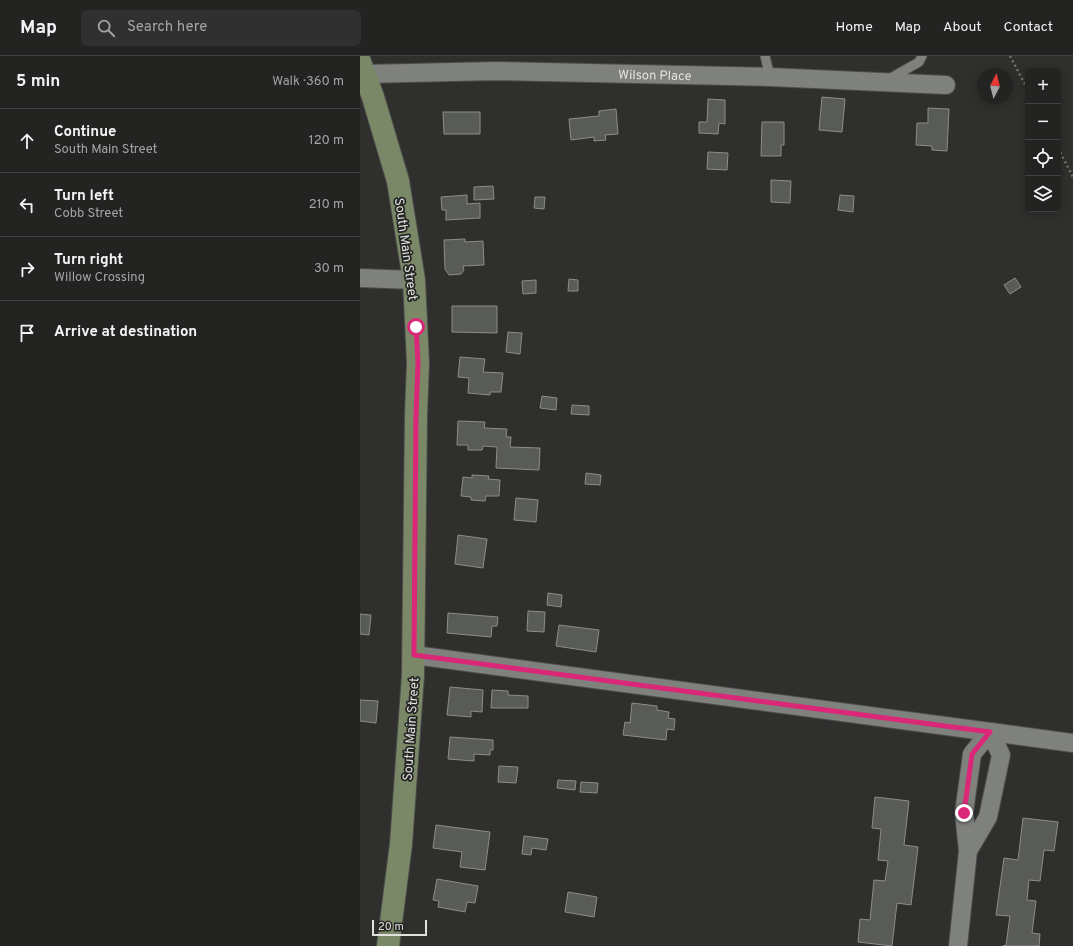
<!DOCTYPE html>
<meta charset="utf-8">
<style>
body{margin:0;font-family:Overpass,sans-serif;background:#2f302f;color:#f1f3f6}
.controls{position:absolute;right:12px;top:12px;display:grid;overflow:hidden;border-radius:6px;box-shadow:0 2px 10px #0003}
.controls button{width:36px;height:36px;display:grid;place-items:center;padding:0;border:0;border-bottom:1px solid #404140;background:#232422;color:#f1f3f6;font:20px sans-serif}
.compass{position:absolute;left:617px;top:12px;width:36px;height:36px;border-radius:50%;background:#232422;box-shadow:0 2px 10px #0003;rotate:7deg}
.scale{position:absolute;left:12px;bottom:10px;width:55px;box-sizing:border-box;padding-left:4px;border:2px solid #e1e2e0;border-top:0;font-size:11px;line-height:14px;white-space:nowrap;color:#e1e2e0;-webkit-text-stroke:3px #252624;paint-order:stroke}
.stop{position:absolute;width:12px;height:12px;margin:-9px;border:3px solid #db2777;border-radius:50%;background:#fff}
.stop.end{background:#db2777;border-color:#fff;box-shadow:0 1px 4px #0008}
.list{margin:0;padding:0;list-style:none}
h2{display:flex;justify-content:space-between;align-items:center;height:52px;margin:0;padding:0 16px;font-size:17px}
h2 small{font-size:13px;font-weight:400;color:#a3a4a5}
.list li{display:grid;grid-template-columns:26px 1fr auto;gap:12px;align-items:center;box-sizing:border-box;height:64px;padding:0 16px;border-top:1px solid #404140}
.list b{display:block;font-size:15px;white-space:nowrap}
.list p{margin:0;font-size:13px;white-space:nowrap;color:#a3a4a5}
.list em{font-size:13px;font-style:normal;color:#a3a4a5}
.icon{flex:none;width:22px;height:22px;fill:none;stroke:currentColor;stroke-width:2;stroke-linecap:round;stroke-linejoin:round}
.map{position:relative;flex:none;width:713px;height:890px;overflow:hidden}
header{display:flex;align-items:center;gap:24px;box-sizing:border-box;height:56px;padding:0 20px;background:#232422;border-bottom:1px solid #404140}
header strong{font-size:19px}
nav{display:flex;gap:22px;margin-inline-start:auto;font-size:14px}
.search{width:280px;height:36px;background:#2f302f;display:flex;align-items:center;gap:10px;box-sizing:border-box;padding:0 14px;border-radius:6px;color:#a3a4a5;font-size:15px}
main{display:flex}
aside{flex:1;background:#232422}
.map>svg:first-child{display:block}
</style>
<header>
<strong>Map</strong>
<div class="search"><svg class="icon" aria-label="search" viewBox="0 0 24 24"><circle cx="10" cy="10" r="6"/><path d="M15 15l6 6"/></svg>Search here</div>
<nav><a>Home</a><a>Map</a><a>About</a><a>Contact</a></nav>
</header>
<main>
<aside>
<h2>5 min<small>Walk · 360 m</small></h2>
<ul class="list">
<li><svg class="icon" aria-label="ahead" viewBox="0 0 24 24"><path d="M12 20V5M6 11l6-6 6 6"/></svg><div><b>Continue</b><p>South Main Street</p></div><em>120 m</em></li>
<li><svg class="icon" aria-label="left" viewBox="0 0 24 24"><path d="M17 20v-9H6M10 6l-5 5 5 5"/></svg><div><b>Turn left</b><p>Cobb Street</p></div><em>210 m</em></li>
<li><svg class="icon" aria-label="right" viewBox="0 0 24 24"><path d="M7 20v-9h11M14 6l5 5-5 5"/></svg><div><b>Turn right</b><p>Willow Crossing</p></div><em>30 m</em></li>
<li><svg class="icon" aria-label="arrive" viewBox="0 0 24 24"><path d="M6 21V4h12l-3 4 3 4H6"/></svg><div><b>Arrive at destination</b></div></li>
</ul>
</aside>
<div class="map">
<svg width="713" height="890" viewBox="0 0 713 890">
<rect width="100%" height="100%" fill="#2f302d"/>
<!-- building -->
<path fill="#595b58" stroke="#8c8d8a" d="M462,41L485,43L482,76L459,74Z
M348,43L365,44V68L359,67L358,78L339,77V66H347Z
M568,52L589,53L587,95L572,94V90L556,89L557,67H568Z
M256,53L258,78L245,79L246,84L234,85V81L211,84L209,63L239,60V55Z
M83,56H120V78H84Z
M402,66H424V89H421V100H401Z
M348,96L368,97L367,114L347,113Z
M411,124L431,125L430,147L411,146Z
M133,130L134,143L114,144V131Z
M107,139V148L120,147V162L86,164V154H82L81,141Z
M480,139L494,140L493,156L478,154Z
M175,141H185L184,153L174,152Z
M105,183V186L123,185L124,209L103,210L104,214L101,218L89,219L85,213L84,184Z
M655,222L661,231L650,238L644,229Z
M209,223L218,224V235H208Z
M176,224V237L163,238L162,225Z
M92,250H137V277L92,276Z
M148,276L162,277L160,298L146,296Z
M100,301L125,303L123,316L143,317L141,336H130V339L108,337L109,322L98,321Z
M182,340L197,342L196,354L180,352Z
M212,349L229,350V359L211,358Z
M98,365L125,366L124,372L147,373L146,381H151L150,391L180,392L179,414L136,412L137,391L123,390L122,394H108V389H97Z
M226,417L241,419L240,429L225,428Z
M112,419L129,420L128,423L140,424L139,440H126L125,445L111,444V441L101,440L103,421L112,422Z
M156,442L178,444L176,466L154,464Z
M98,479L127,483L123,512L95,508Z
M188,537L202,539L201,551L187,549Z
M168,555L185,556L184,576L167,575Z
M88,557L138,561L137,570H132L131,581L87,577Z
M0,558L11,559L9,579L0,578Z
M199,569L239,574L236,596L196,590Z
M90,631L123,634L122,656L111,655V661L87,659Z
M132,634L148,635V639L168,640V652H131Z
M0,644L18,645L16,667L0,665Z
M272,647L297,650V654L309,656L308,662L315,663L314,674L307,673L306,684L263,679L265,666L270,667Z
M90,681L133,684V694H130V699L114,698V705L88,703Z
M139,710L158,711L156,727L138,726Z
M198,724L216,725L215,734L197,732Z
M221,726L238,727L237,737L220,736Z
M515,741L549,745L544,789L558,791L551,849L537,847L532,890L498,886L500,863L510,864L514,824L525,825L528,805L518,804L521,773L512,772Z
M663,762L698,766L694,795L684,794L680,825L669,824L667,844L676,845L672,877L680,878L679,890H643L646,889L650,860L636,859L644,802L658,804Z
M76,769L130,776L125,814L100,811L102,796L73,792Z
M164,780L188,783L186,794L172,792L171,799L162,798Z
M77,823L118,830L115,847L107,846L105,856L78,851L79,845L73,844Z
M208,836L237,841L234,861L205,856Z"/>
<g fill="none" stroke-linecap="round" stroke-linejoin="round">
<!-- service casing -->
<g stroke="#4c4d4b" stroke-width="11">
<path id="service" d="M405,0L410,21
M529,23L559,6L562,0"/>
</g>
<!-- minor casing -->
<g stroke="#4c4d4b" stroke-width="20">
<g id="minor">
<path id="s1" d="M5,18L137,15L410,21L586,29"/>
<path d="M0,222L54,224"/>
<path d="M54,599L713,687"/>
<path d="M598,890L608,795L604,757L612,698L630,676L641,699L628,761L608,795"/>
</g>
</g>
<!-- secondary casing -->
<g stroke="#4c4d4b" stroke-width="24">
<path id="secondary" d="M0,6L13,41L38,125L54,224L58,307L56,359L53,619L41,788L28,890"/>
</g>
<!-- path -->
<path stroke="#727371" stroke-width="2.5" stroke-dasharray="2 3" stroke-linecap="butt" d="M650,0L668,34
M698,92L713,121"/>
<!-- service -->
<use href="#service" stroke="#7f817d" stroke-width="9"/>
<!-- minor -->
<use href="#minor" stroke="#7f817d" stroke-width="18"/>
<!-- secondary -->
<use href="#secondary" stroke="#7b8868" stroke-width="22"/>
</g>
<g fill="none" stroke-linecap="round" stroke-linejoin="round">
<!-- route -->
<path stroke="#db2777" stroke-width="5" d="M56,271L58,307L56,359L54,599L630,676L612,698L604,757"/>
</g>
<g text-anchor="middle" stroke-width="3.5" stroke-linejoin="round" paint-order="stroke">
<!-- street labels -->
<g font-size="13" fill="#e1e2e0" stroke="#252624">
<text dy="5" stroke="none"><textPath href="#s1" startOffset="290">Wilson Place</textPath></text>
<text transform="translate(47 193) rotate(82)" y="5">South Main Street</text>
<text transform="translate(50 673) rotate(-86)" y="5">South Main Street</text>
</g>
</g>
</svg>
<div class="controls">
<button>+</button>
<button>−</button>
<button><svg class="icon" aria-label="locate" viewBox="0 0 24 24"><circle cx="12" cy="12" r="6"/><path d="M12 2v4M12 18v4M2 12h4M18 12h4"/></svg></button>
<button><svg class="icon" aria-label="layers" viewBox="0 0 24 24"><path d="M12 4l9 5-9 5-9-5zM3 14l9 5 9-5"/></svg></button>
</div>
<svg class="compass" viewBox="-18 -18 36 36"><path d="M0-13l5 13h-10z" fill="#e53935"/><path d="M0 13l5-13h-10z" fill="#a3a4a5"/></svg>
<div class="scale">20 m</div>
<div class="stop" style="left:56px;top:271px"></div>
<div class="stop end" style="left:604px;top:757px"></div>
</div>
</main>
